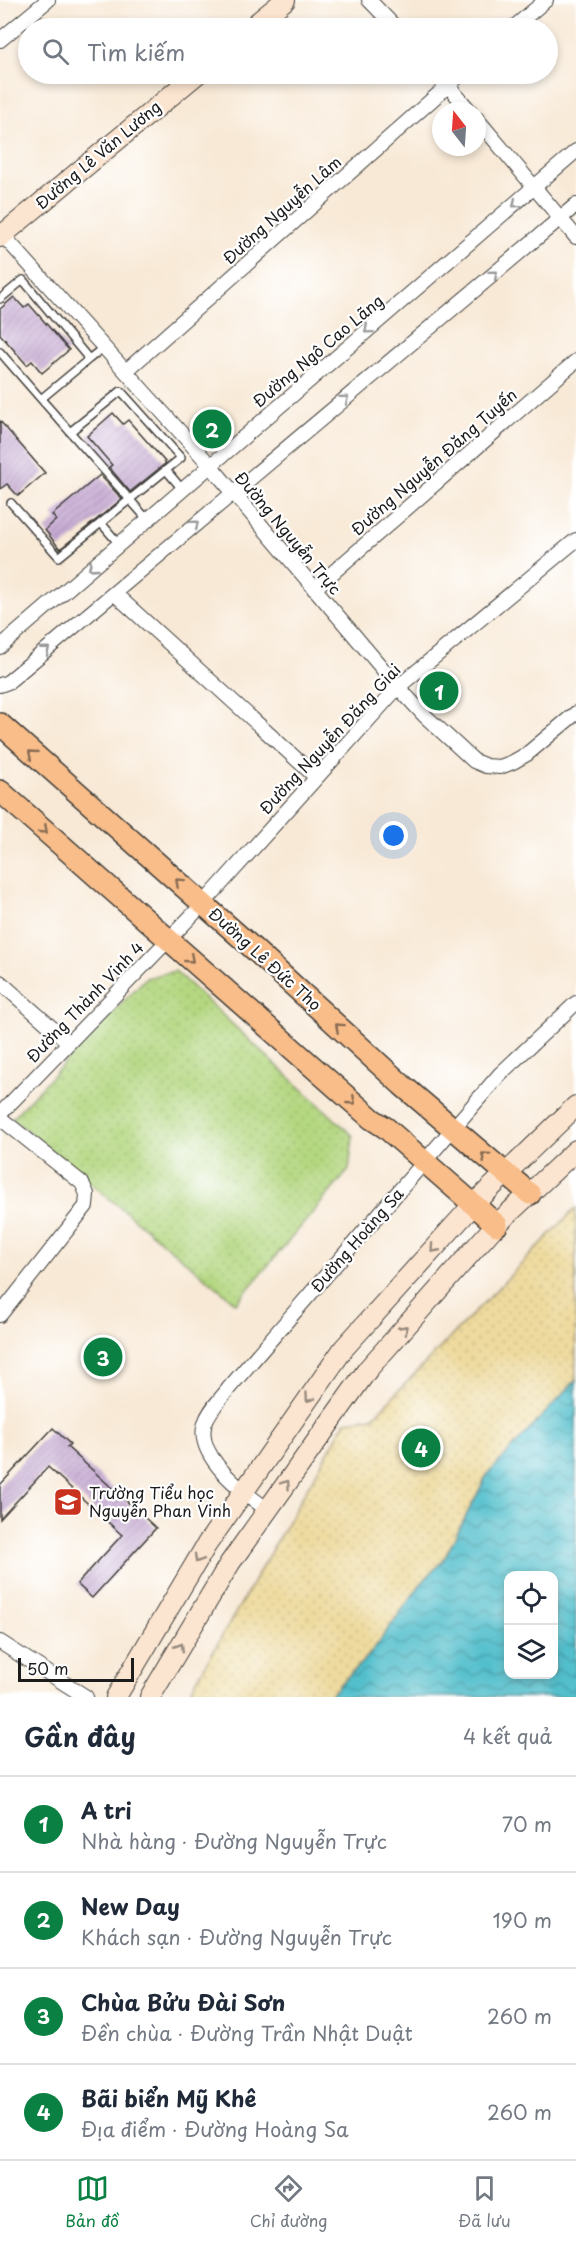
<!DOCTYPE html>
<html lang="vi">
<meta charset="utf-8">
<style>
body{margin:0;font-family:"Playpen Sans",sans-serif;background:#f2f2f3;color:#1f2937}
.controls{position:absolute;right:18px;bottom:18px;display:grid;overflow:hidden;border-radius:12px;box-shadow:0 3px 9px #0003}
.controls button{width:54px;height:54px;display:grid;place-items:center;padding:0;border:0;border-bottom:2px solid #e0e1e3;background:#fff;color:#1f2937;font:30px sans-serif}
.compass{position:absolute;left:432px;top:102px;width:54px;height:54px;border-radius:50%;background:#fff;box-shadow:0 3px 9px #0003;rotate:343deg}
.scale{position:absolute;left:18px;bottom:15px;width:116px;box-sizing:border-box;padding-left:6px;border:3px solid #1c1c1c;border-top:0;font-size:16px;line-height:21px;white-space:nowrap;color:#1c1c1c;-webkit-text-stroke:4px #fff;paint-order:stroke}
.you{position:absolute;left:394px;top:836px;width:21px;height:21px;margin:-15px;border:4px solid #fff;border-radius:50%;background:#1a73e8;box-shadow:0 0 0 9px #1a73e833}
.badge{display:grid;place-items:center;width:39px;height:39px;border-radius:50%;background:#0b8043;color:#fff;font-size:20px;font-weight:700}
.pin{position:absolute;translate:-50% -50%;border:3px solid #fff;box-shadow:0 2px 6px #0006}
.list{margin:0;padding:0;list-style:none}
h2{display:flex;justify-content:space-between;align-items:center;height:78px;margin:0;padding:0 24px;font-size:26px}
h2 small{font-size:20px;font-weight:400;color:#747a83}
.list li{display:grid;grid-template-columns:39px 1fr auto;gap:18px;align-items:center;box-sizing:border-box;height:96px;padding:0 24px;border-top:2px solid #e0e1e3}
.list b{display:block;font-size:22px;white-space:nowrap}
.list p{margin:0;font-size:20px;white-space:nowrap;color:#747a83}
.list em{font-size:20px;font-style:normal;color:#747a83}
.icon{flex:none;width:33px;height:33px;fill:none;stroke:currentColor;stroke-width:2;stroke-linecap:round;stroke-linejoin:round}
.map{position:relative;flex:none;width:576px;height:1697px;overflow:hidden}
.search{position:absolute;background:#fff;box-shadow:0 3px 9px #0003;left:18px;right:18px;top:18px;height:66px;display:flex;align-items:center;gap:15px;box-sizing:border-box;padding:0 21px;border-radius:33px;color:#747a83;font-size:22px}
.sheet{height:462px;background:#fff}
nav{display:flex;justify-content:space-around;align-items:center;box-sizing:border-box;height:84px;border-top:2px solid #e0e1e3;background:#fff;font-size:16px;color:#747a83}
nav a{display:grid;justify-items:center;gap:3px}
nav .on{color:#0b8043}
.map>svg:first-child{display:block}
</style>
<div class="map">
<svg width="576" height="1697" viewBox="0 0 576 1697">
<defs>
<pattern id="grass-dots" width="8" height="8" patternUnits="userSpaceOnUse" patternTransform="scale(1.5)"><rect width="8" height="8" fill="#b4d780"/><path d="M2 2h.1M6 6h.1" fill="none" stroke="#9ab86e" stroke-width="1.8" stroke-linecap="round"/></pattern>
<pattern id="sand-dots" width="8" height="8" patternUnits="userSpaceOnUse" patternTransform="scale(1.5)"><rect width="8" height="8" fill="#eeda9e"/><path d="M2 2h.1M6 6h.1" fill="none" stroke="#ccba88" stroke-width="1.8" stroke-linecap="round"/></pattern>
<pattern id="water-waves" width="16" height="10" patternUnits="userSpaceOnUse" patternTransform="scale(1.5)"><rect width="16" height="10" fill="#52bfcc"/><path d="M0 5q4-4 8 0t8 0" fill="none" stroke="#439aa5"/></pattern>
<pattern id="building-hatch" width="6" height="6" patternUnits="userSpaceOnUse" patternTransform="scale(1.5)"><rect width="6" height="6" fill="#c4a7d1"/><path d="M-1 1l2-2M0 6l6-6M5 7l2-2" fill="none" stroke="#a88fb3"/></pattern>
</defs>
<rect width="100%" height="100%" fill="#fff"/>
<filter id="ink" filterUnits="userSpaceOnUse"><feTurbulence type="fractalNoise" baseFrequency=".0167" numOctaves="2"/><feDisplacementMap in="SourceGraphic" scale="12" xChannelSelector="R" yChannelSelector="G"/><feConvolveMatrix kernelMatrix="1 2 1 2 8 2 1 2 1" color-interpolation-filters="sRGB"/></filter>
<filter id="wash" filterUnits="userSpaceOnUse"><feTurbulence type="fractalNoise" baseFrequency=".008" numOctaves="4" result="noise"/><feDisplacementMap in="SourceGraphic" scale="24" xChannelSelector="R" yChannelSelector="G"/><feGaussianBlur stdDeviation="1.35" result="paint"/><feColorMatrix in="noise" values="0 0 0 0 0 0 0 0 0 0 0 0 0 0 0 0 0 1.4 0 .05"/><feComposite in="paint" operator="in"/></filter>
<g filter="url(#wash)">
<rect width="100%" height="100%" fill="#f8e9d6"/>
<!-- grass -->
<path fill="url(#grass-dots)" stroke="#687a4e" stroke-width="1.5" d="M175,971L353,1136L349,1170L236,1303L12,1118L146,978Z"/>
<!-- sand -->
<path fill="url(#sand-dots)" stroke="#857b5d" stroke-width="1.5" d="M576,1208V1380L487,1475L444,1559L420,1585L371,1653L328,1697H187L346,1421L373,1417Z"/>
<!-- water -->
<path fill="url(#water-waves)" stroke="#376e74" stroke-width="1.5" fill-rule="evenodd" d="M576,1380V1697H328L371,1653L420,1585L444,1559L487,1475ZM508,1576H554V1674H508Z"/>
<g id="blocks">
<!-- building -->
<path fill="url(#building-hatch)" d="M14,297L24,308L29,304L69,350L42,373L32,361L27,365L0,334V309Z
M113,413L123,424L128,420L166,463L130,492L109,467L112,465L87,436Z
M0,421L45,473L18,496L7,484L0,489Z
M100,475L122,499L60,549L45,530L56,520L52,515Z
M53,1428L70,1444L67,1447L156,1528L92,1598L77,1584L122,1535L48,1467L0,1519V1485Z"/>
</g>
</g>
<g filter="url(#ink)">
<use href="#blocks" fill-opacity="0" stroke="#3d3b38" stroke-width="1.5"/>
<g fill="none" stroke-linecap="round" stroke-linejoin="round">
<!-- service casing -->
<g stroke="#3d3b38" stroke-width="10">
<path id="service" d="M0,299L23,280L89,359L104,347
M0,352L41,399L89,359
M41,399L147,519
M70,432L121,391L181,458L166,470L182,489
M11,503L59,557L166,470
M101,523L119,544"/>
</g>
<!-- minor casing -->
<g stroke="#3d3b38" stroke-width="16">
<path id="minor" d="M369,0L396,28
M513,28L546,0
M0,40L48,0
M438,74L470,111
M477,119L576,237
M0,232L210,465L398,687L424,715L474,761L486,766L500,767L513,762L527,754L576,713
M126,371L461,74
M314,589L576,361
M114,593L316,777
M0,647L576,151
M0,685L8,682L576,205
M0,982L68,1042
M0,1114L203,904L398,687L576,540
M0,1118L82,1183L87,1194L86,1206L0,1315
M268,1510C244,1493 194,1456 205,1423C209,1410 221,1399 229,1388L500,1074L576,1003
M0,1642L86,1697"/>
</g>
<!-- secondary casing -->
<g stroke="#3d3b38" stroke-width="22">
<path id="secondary" d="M251,28L285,0
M0,237L197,74
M116,1697L207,1544L344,1348L473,1205L576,1106
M150,1697L230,1563L368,1369L493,1228L576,1150"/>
</g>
<!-- primary casing -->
<g stroke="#3d3b38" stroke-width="24">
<path id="primary" d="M0,724L246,942L402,1085L530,1194
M0,791L372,1119L386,1128L497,1225"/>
</g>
<!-- service -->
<use href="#service" stroke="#fff" stroke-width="7"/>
<!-- minor -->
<use href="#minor" stroke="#fff" stroke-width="14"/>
<!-- secondary -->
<use href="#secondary" stroke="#fce5d0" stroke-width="20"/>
<!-- primary -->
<use href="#primary" stroke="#f8bd89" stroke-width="21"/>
</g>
<!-- one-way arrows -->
<defs><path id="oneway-chevron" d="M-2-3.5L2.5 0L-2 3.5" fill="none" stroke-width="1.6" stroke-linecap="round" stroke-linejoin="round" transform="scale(1.5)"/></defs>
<g stroke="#999">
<use href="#oneway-chevron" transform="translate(516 204) rotate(140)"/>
<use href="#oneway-chevron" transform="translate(494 274) rotate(-40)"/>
<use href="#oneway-chevron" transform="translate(368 330) rotate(140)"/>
<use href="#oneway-chevron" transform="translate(345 399) rotate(-40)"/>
<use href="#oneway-chevron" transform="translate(195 524) rotate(-40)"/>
<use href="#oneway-chevron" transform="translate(92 567) rotate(139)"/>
<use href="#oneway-chevron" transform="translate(46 650) rotate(-40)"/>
</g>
<g stroke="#8a6c52">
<use href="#oneway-chevron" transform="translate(32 754) rotate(-139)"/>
<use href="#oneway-chevron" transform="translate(44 830) rotate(41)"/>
<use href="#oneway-chevron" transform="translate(179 882) rotate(-138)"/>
<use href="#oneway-chevron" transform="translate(190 959) rotate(41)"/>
<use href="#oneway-chevron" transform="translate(339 1027) rotate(-138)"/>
<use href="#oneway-chevron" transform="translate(352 1101) rotate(41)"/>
<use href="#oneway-chevron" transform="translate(485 1156) rotate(-139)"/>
</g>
<g stroke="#978b7f">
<use href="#oneway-chevron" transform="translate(434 1249) rotate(132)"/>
<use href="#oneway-chevron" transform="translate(404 1329) rotate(-48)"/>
<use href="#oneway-chevron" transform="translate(309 1398) rotate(125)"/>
<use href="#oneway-chevron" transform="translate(286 1484) rotate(-55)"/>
<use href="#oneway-chevron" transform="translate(198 1559) rotate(121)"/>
<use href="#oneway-chevron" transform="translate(180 1647) rotate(-59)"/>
</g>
</g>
<!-- icons -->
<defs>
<g id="school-square" transform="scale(1.5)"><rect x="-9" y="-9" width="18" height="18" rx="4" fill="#c8321e" stroke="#fff"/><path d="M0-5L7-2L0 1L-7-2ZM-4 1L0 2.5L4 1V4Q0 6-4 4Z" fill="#fff"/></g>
</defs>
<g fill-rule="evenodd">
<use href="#school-square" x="68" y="1502"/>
</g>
<g text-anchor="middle" stroke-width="4.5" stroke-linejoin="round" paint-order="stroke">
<!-- street labels -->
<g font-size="16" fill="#1c1c1c" stroke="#fff">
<text transform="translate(98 155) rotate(-40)" y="6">Đường Lê Văn Lương</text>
<text transform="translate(282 210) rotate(-42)" y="6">Đường Nguyễn Lâm</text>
<text transform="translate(318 351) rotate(-40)" y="6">Đường Ngô Cao Lãng</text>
<text transform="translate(434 462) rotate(-41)" y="6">Đường Nguyễn Đăng Tuyến</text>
<text transform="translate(288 533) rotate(50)" y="6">Đường Nguyễn Trực</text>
<text transform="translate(330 739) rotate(-47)" y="6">Đường Nguyễn Đăng Giai</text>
<text transform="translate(265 959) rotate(42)" y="6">Đường Lê Đức Thọ</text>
<text transform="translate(85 1002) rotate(-46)" y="6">Đường Thành Vinh 4</text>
<text transform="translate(357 1240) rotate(-49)" y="6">Đường Hoàng Sa</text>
</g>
<!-- poi labels -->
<g font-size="16" fill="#1c1c1c" stroke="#fff" text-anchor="start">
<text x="89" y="1499">Trường Tiểu học<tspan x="89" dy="18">Nguyễn Phan Vinh</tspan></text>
</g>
</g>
</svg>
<div class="controls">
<button><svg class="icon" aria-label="locate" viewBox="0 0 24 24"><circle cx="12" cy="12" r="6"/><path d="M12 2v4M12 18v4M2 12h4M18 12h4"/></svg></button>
<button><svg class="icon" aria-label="layers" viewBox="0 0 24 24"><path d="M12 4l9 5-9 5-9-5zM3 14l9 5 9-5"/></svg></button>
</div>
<svg class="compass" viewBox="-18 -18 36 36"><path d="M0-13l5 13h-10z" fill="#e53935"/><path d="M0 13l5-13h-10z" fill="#747a83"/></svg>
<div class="scale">50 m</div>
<div class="you"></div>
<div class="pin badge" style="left:439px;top:691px">1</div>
<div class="pin badge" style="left:212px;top:429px">2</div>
<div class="pin badge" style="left:103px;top:1357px">3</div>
<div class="pin badge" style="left:421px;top:1448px">4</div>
<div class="search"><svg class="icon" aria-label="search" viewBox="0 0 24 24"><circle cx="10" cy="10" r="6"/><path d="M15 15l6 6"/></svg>Tìm kiếm</div>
</div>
<section class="sheet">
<h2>Gần đây<small>4 kết quả</small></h2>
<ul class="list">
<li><span class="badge">1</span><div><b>A tri</b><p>Nhà hàng · Đường Nguyễn Trực</p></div><em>70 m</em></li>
<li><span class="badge">2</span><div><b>New Day</b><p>Khách sạn · Đường Nguyễn Trực</p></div><em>190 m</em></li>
<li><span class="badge">3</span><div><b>Chùa Bửu Đài Sơn</b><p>Đền chùa · Đường Trần Nhật Duật</p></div><em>260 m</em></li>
<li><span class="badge">4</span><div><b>Bãi biển Mỹ Khê</b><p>Địa điểm · Đường Hoàng Sa</p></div><em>260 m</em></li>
</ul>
</section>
<nav>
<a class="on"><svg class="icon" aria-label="map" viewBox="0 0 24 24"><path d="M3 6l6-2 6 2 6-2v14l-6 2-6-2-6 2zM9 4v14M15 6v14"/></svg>Bản đồ</a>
<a><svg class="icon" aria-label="directions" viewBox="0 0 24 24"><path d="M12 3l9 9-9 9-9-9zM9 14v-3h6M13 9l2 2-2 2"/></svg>Chỉ đường</a>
<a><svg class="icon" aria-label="saved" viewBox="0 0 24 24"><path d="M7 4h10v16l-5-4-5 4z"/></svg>Đã lưu</a>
</nav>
